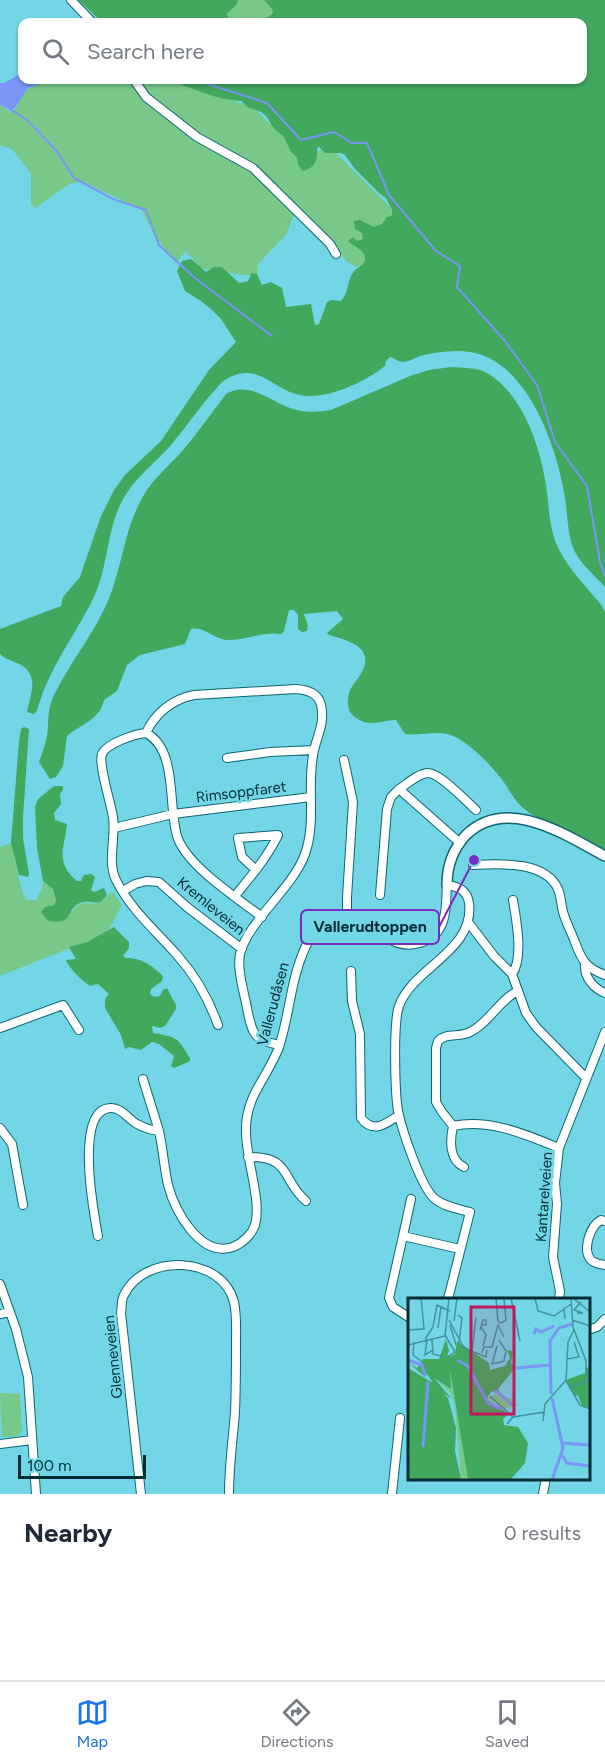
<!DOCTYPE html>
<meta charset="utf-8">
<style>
body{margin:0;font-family:Figtree,sans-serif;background:#f6f6f7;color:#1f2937}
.scale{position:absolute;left:18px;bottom:15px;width:128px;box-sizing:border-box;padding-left:6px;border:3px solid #002d34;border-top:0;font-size:16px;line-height:21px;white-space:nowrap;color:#002d34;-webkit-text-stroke:4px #72d6e7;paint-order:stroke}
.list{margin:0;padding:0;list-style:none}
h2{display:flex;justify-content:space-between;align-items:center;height:78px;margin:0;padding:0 24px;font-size:26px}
h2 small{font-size:20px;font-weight:400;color:#747a83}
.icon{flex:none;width:33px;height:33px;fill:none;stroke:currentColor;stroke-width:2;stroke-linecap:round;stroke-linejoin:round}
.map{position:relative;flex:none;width:605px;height:1494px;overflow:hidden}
.search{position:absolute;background:#fff;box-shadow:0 2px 4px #0004;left:18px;right:18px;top:18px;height:66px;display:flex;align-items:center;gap:15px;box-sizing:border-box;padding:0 21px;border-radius:12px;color:#747a83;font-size:22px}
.sheet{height:186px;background:#fff}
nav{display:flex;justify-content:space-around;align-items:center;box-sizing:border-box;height:84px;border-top:2px solid #e0e1e3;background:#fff;font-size:16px;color:#747a83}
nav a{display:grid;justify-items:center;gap:3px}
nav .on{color:#1a73e8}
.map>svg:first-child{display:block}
</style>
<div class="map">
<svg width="605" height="1494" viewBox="0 0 605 1494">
<rect width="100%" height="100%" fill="#72d6e7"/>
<!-- green -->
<path fill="#78c88a" d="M233,0H273L274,18L267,22H221L227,17Z
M49,80H180L255,109L283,137L296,154L332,149L390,207L393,216L368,262L357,267L347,262L330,240L295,212L286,235L258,264V277L200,268L186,251L176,263L154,235L142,210L84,182L71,183L35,208L31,204V174L12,149L0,145V105L10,112L15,110L25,90Z
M11,843L22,891L26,900H36L42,889L43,881L53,889L56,901L54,905L45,907L72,912C84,894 90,909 102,901C106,898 108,894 113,892L122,905L110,928L98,937L0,976V847Z
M0,1393L20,1394L22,1431L17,1436L2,1437Z"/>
<!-- forest -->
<path fill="#41a85e" d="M78,0H238L237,4L227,14L229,22H102Z
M264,0H605V587C595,576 582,565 575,552C567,536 568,515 565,498C558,450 529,365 475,353C457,349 437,352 420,356C415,358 408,362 403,362C398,362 395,358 390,357L386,361L385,366C366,381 333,397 308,396C273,395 260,356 222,382C203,402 188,425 170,446C153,465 132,480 120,505C106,535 108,570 92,601C73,638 48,670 37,711L34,714L27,712C30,696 40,676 21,665C14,661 6,660 0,654V629L61,606L63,597L80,577L101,516L114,490L125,475L161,441L209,370L236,342L221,319L212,310L201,301L185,291L177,271L182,261L191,259L206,272L214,267H222L239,283L248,281L252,273L257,274L262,285L271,282L282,288L286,307L311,304L315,325L319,324L327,302L332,300L341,301C349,293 347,280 354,271C359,266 366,265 365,257C364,249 352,246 348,241L353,237L357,241L363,239L362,233L355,229L354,221L360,220L374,227L382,224L387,217L392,216V210L386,198L379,193L355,169L345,155L341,153H325L319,147L317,148C318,160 315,169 302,171L298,164L297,157C288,151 289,146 284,138C282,134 277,132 274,128C270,124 269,119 266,116C259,108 247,111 242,101C216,100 194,89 170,80H582V22H261L272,14L273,10Z
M451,367C463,368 476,367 487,373C522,394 538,441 545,479C549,500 548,523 556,543C566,567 586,586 602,606L605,612V849C584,839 538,822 522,807C514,800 509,789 503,781C492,766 468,741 451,735C437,730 420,736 405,734L396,720C385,720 374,725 364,722C356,719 349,714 348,706C347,692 351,687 359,677C378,648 350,641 329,635L327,633L343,619L337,611L304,614L308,626L307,631L302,632L298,629V615L294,610H289L284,631L281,634C262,631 246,641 227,640C213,639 205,626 191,629L185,644L140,655L127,665L117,691L104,700C100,720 81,724 67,736L63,766L56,777L50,779L39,762C42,754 45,745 47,736C49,724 47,712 52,700C68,664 95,634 110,596C123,562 125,525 145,493C155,477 172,463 184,449C199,431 212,412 226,394C249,380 271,402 293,409C305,413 318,412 331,410L410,376L429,370Z
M24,727L29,729L23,817V838L29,874L28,877L19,875L11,843L19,741L21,729Z
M54,786H63V790L60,794L61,804L54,813L55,820L67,824C65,847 54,862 77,881H81L84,875L91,874L95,877L91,890L94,892L104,888L107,895L101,902C94,904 87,900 80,903C64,911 75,925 48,921L41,912L45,907L54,905L56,901L53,889L43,881L37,848L35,807L38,799Z
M114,927L129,942V948L123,956L126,958C142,958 151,965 163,976L162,981L151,989L150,994L154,997L160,996L163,990L167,988L176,1005V1009L165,1026L160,1028L152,1026L153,1033C179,1038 176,1036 190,1058V1061L174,1068L171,1066L174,1056L159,1044L152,1042L141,1050L129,1047L125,1049L121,1035L105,1008V999L109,994L98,984L90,986C82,981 69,968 66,960L76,959L69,947L87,942Z"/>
<!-- water -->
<path fill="#7995f5" d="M22,73V80H53L28,88L15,108L10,110L0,105V83H4Z"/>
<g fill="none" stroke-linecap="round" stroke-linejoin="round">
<!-- stream -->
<path stroke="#7995f5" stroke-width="2" d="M195,80L267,103L301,140L334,132L352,143H367L389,195L436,251L460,266L457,287L505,341L537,385L555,442L587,486L600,562L605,576
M10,109L27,120L56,150L74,178L113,199L146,210L159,245L195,278L272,336"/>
<!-- minor casing -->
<g stroke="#0e6672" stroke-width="10">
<path id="minor" d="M71,0L92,22
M134,80L146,97L197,137L253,168L330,244L336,254
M146,733C155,713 173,699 194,695L296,689C308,690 318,693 321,705C325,722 318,734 314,750C306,784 317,820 305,854C293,888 248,921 240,954C237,970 244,992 247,1008C252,1033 253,1040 279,1045
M146,733C135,734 107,743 102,754C98,763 111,804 113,817C116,837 107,862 116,880C131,910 155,930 177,955C195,975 209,1000 218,1025
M146,733C179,750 167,809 178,839C190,868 237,898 262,917
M227,758L270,752L314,750
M344,760L353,802L347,897V914
M399,789C407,784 419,773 428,773C440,773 467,802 476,810
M114,828L173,814L311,797
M473,865C498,864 545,860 558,889C561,896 561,904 563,912C566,922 571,932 575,942C582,961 586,968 605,975
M123,891L135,884L146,881L159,882L187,907L242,949
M380,895L387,809L391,797L399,789L460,843
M235,896C251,876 267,858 278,835L238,838L242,857L256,870
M468,922L494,956L512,974L526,1013L536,1027L586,1078
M585,964C584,977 593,988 605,993
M351,971L352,1001L360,1034L361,1118C373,1134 386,1124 399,1115
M512,974C524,959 516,918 513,900
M0,1028L63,1005L79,1030
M143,1079C148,1096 154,1114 159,1131C163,1149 164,1167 168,1185C175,1211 200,1258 233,1247C243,1243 252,1234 255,1225C263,1197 241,1150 247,1117C251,1091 270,1072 279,1047C290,1014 290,980 306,946C316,924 336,904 362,919C373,925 380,935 391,940C410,950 436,943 443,921C447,910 446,897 447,885C459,887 467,890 469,903C475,951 413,967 399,1006C393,1023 395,1092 398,1111C402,1130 421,1188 435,1199C445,1207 459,1209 470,1212L448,1299
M453,1126L442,1112L436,1102V1048L438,1041C447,1032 459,1038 470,1032C489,1023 499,1000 518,991
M0,1128L12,1144L23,1205
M248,1157C292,1156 281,1180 306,1201
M464,1167C449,1160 450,1140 453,1126C489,1118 527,1135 559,1148
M605,1221L601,1220C590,1226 582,1250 591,1260C595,1264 600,1264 605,1265
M98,1236C94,1214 74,1110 110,1108C121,1107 128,1119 137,1124C144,1128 151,1130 159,1131
M403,1236L411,1199
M0,1284L16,1329L28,1377L36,1494
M559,1299L560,1291L553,1257L557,1204L555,1183L559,1148L605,1032
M0,1314L9,1312
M410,1318L393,1307L389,1298L403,1236L460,1249
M588,1330L597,1327L605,1319
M0,1444L32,1440
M141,1494L121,1313C122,1307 121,1300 124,1295C144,1253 222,1255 234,1302C237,1316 236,1329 236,1343C236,1366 236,1389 235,1412C233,1439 229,1466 229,1494
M392,1494L400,1418
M543,1494L546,1478"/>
</g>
<!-- tertiary casing -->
<g stroke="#0e6672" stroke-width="12">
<path id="tertiary" d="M447,885C447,866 452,850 466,835C507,795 565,835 605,856"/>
</g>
<!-- minor -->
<use href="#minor" stroke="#fff" stroke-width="8"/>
<!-- tertiary -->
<use href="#tertiary" stroke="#fff" stroke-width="9"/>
</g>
<g text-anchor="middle" stroke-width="6" stroke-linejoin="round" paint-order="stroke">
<!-- street labels -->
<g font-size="15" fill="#002d34" stroke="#72d6e7">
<text transform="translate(241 792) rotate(-7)" y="5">Rimsoppfaret</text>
<text transform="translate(211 906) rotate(39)" y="5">Kremleveien</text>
<text transform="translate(273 1004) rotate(-75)" y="5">Vallerudåsen</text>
<text transform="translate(544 1197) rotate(-86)" y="5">Kantarelveien</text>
<text transform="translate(113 1357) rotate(-96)" y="5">Glenneveien</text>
</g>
</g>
<!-- overview -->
<g transform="translate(408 1298)">
<rect width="182" height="182" fill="#72d6e7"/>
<path d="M42,72L50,113L60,181L53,180L47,107L42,94L26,80L42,91ZM88,96L104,101L111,108L97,110L89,117L87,114L96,111L78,100Z" fill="#78c88a"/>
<path d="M38,41L41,53L38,60L47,56L49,43L81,65L82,72L97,68L102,60L99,52L105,53L103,65L107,70L90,91L93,97L84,93L78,101L101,116L95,121L96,127L110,129L120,145L117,165L103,181H60L42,72L43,91L26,80L44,101L35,95L40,100L48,130L47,153L53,181H0V70L25,85L19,76L17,79L0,64L9,70L15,61H31ZM178,69L181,70V111L174,108L170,97L166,98L158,82L177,75Z" fill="#41a85e"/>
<path fill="none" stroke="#7995f5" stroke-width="3" d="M126,36L128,31L133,34L146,28M0,62L14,67L17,78M49,62L60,68L80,105L94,111M108,70L142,67M87,92L106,108M143,96L142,43L151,30L164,26M153,145L182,147M15,149L20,84M154,157L159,165L182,168M144,182L155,150L144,100"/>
<path fill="none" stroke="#44929f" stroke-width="1.5" d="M88,0L90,23L93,25L98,22L96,1M103,0L112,43M127,0L130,13L146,18L156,11M163,0L165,29L178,63V83M165,0L182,14M169,15H175L166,12L173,4M50,17L54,20L51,44M157,21L156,11L163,6M41,22L56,50L78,59L79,52M164,22L182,28M46,23L49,0M42,27L48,47M73,29L78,37L75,48M30,30L33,9M0,32L16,31L13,0M72,32L75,22H78V27H74M166,32L160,44L158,83L172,107L182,111M37,37L47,54L38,60L41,57M17,41L25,29L29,7L42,13M19,41L17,57L25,52M24,41L25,56L33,58M91,42L98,53L96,63M6,44L5,57L13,63M0,47L37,38L41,0M89,48L84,66L96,63M64,54L68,19M74,55L76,49H84L90,27L96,39M159,61L171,59L166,44M164,89L182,82M82,98L105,119M135,123L137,106L158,82M99,126L105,119L137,114"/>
<path fill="#c2185b" fill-opacity="0.15" stroke="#c2185b" stroke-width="3" d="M63,9H106V116H63Z"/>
<rect width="182" height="182" fill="none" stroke="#002d34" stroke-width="3"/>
</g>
<!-- callouts -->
<path fill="none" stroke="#7b2cbf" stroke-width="2" d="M474 860L439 927"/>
<circle fill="#7b2cbf" stroke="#72d6e7" stroke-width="2" cx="474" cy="860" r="6"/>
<rect fill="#72d6e7" stroke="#7b2cbf" stroke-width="2" x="301" y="910" width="138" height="34" rx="6"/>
<g font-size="16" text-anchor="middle" font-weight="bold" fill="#002d34">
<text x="370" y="932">Vallerudtoppen</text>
</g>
</svg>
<div class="scale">100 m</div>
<div class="search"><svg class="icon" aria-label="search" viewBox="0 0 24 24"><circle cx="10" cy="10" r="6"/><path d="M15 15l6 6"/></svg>Search here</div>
</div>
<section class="sheet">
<h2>Nearby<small>0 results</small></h2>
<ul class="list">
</ul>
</section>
<nav>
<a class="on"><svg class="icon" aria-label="map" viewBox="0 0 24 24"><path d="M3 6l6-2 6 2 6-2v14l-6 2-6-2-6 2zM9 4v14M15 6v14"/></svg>Map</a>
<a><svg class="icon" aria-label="directions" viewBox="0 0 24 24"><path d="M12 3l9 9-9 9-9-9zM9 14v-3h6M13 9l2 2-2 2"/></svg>Directions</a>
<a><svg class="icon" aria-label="saved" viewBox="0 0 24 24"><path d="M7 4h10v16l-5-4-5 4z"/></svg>Saved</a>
</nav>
